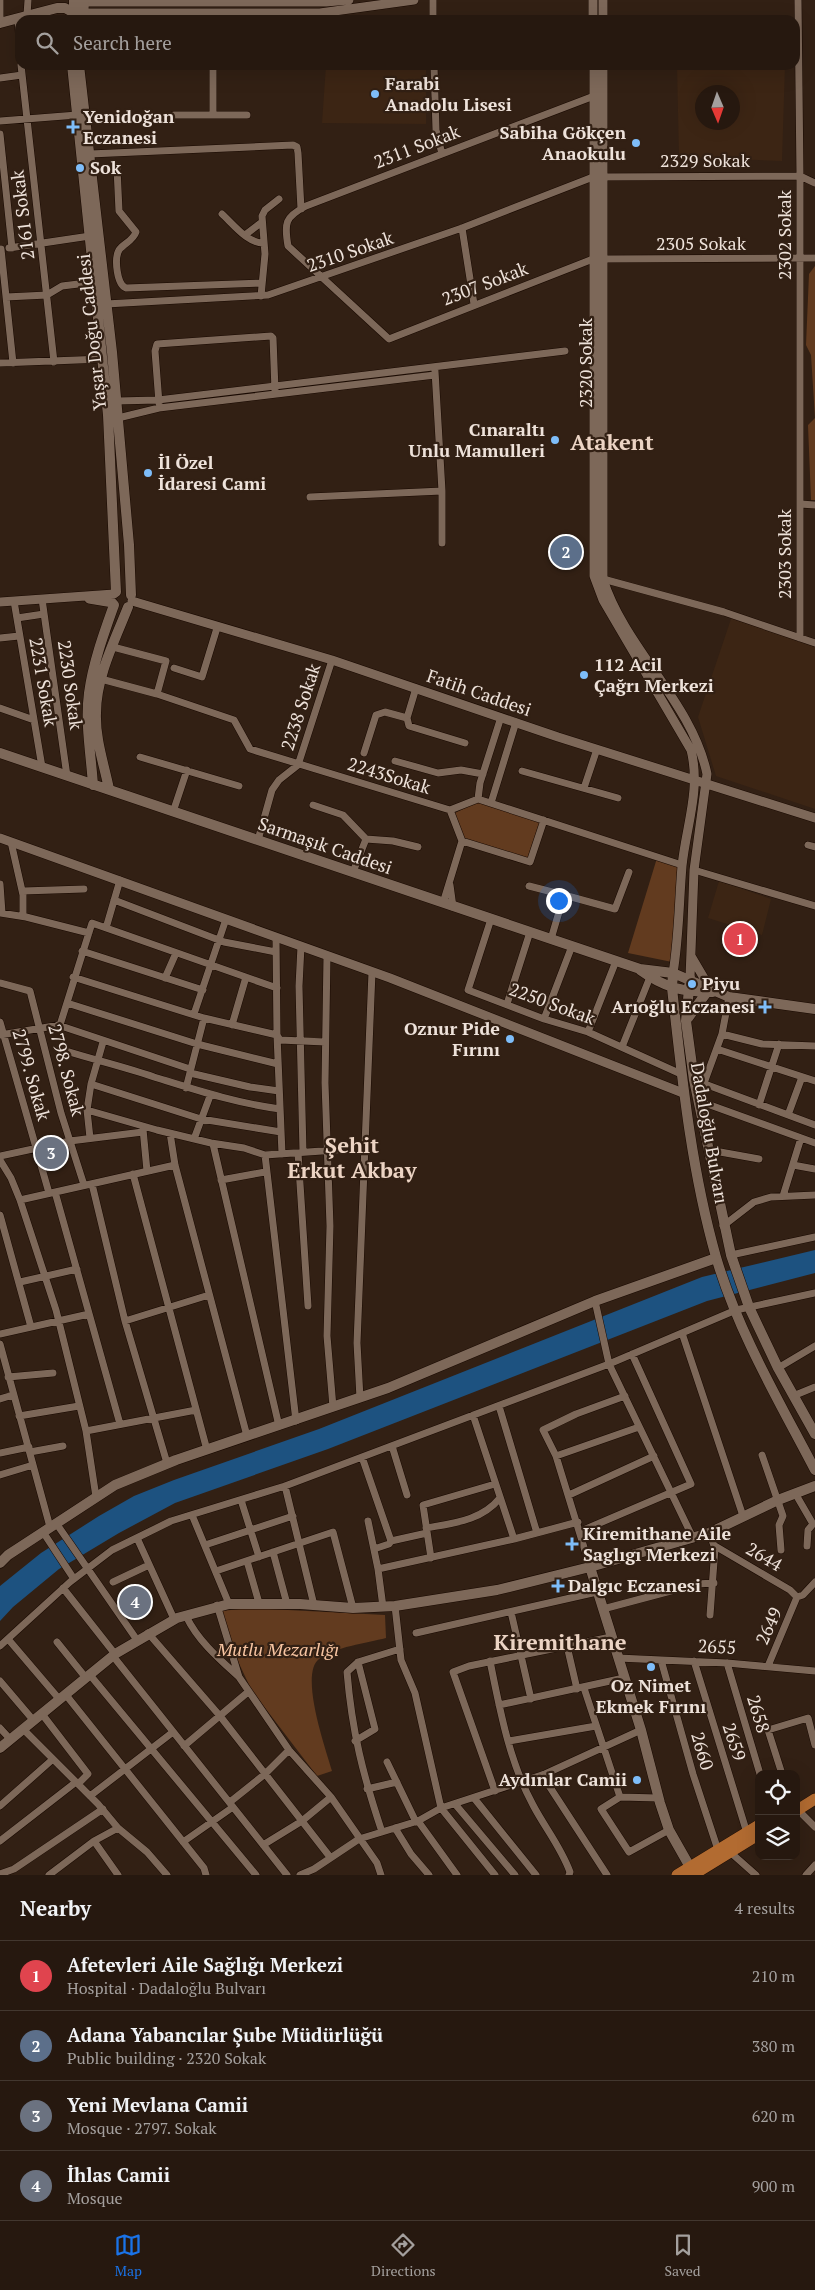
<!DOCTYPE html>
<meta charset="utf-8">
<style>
body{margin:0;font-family:"PT Serif",serif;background:#32251d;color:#f1f3f6}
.controls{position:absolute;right:15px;bottom:15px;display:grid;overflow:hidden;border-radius:10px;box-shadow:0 5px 20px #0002}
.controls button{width:45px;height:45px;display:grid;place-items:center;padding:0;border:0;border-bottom:1px solid #42372f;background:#26180f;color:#f1f3f6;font:25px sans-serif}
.compass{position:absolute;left:695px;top:85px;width:45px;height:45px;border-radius:50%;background:#26180f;box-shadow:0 5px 20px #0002;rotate:178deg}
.you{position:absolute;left:558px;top:900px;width:18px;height:18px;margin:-12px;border:4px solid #fff;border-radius:50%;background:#1a73e8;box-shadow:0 0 0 8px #1a73e833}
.badge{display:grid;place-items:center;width:32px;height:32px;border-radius:50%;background:#1a73e8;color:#fff;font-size:16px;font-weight:700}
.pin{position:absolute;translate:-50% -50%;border:2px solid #fff;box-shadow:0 1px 5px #0006}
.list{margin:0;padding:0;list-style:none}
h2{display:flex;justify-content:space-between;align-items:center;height:65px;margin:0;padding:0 20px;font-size:21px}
h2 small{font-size:16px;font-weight:400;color:#a4a09e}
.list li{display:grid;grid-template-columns:32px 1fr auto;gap:15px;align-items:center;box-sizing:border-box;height:70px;padding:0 20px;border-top:1px solid #42372f}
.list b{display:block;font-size:19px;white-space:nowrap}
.list p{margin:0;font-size:16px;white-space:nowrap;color:#a4a09e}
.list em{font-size:16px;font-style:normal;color:#a4a09e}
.icon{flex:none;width:28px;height:28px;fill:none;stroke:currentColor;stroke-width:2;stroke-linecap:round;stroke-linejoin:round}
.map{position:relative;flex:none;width:815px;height:1875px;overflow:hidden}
.search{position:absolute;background:#26180f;box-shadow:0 5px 20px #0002;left:15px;right:15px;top:15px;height:55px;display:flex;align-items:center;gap:12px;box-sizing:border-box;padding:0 18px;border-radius:15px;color:#a4a09e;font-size:19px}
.sheet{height:345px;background:#26180f}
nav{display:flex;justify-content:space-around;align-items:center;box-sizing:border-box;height:70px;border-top:1px solid #42372f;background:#26180f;font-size:14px;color:#a4a09e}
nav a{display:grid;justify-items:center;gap:2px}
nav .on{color:#1a73e8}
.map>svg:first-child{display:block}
</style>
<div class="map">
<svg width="815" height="1875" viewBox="0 0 815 1875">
<rect width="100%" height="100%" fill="#322014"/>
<!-- built -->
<path fill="#3c2514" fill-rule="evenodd" d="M326,65H426V124L322,123Z
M677,65H785L782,161L679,157ZM732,92V122H702V92Z
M733,613L815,644V809L716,776L698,717Z
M719,881L771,899L762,935L708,918Z"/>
<!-- green -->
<path fill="#623b1f" d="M815,266V500H811L808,425L815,418L811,355L806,345L809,274Z
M477,802L540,822L528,860L465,840L453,814Z
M657,858L678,867L672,962L628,953Z
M250,1608L385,1615L386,1638C367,1643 334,1647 319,1659C299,1674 326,1750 332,1771L317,1776L252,1691L235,1655L221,1611Z"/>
<!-- water -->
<path fill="#1d5280" d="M815,1250V1273L707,1301L328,1449L175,1503L119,1533L59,1569L13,1607L0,1621V1586L41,1553L99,1516L134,1496L174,1480L319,1429L702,1277Z"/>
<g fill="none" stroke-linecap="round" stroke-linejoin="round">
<!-- minor casing -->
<g stroke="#190901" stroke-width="8">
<path id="minor" d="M0,0V23
M433,0V20
M798,0L800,176V638
M27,15L28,0
M18,20L20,46
M21,65L54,362
M213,65V115
M434,65L436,130L442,154
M0,78L22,75
M174,115H247
M0,121L77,115
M0,134L12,248
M90,154L293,145L297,147L298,153L301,209
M117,168L119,211L136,232C133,241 124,243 119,250C114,259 117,285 126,288L262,283
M222,214C233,224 248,244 264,243
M462,228L474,304
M245,235L262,222
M9,248L90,236
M1,249L13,363
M593,259L389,339L288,246C284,223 285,217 306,206L594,96
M602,259L815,258
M261,296L265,254L262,216L265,210L279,199
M6,297L47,295L62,286L95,282
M106,304L268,295L462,228L593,177L800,176L815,183
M0,363L103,359
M435,371L442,491V543
M117,401L158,400L565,351
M159,403L155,351L157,344L271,336L273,338L275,390
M118,418L159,408L435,375
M310,497L442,491
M800,504L815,505
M603,579L724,612L815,643
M42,599L67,776
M14,601L42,767
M17,618L44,614
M0,638L19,636
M113,647L166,661L157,694
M174,668L202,677L217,628
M101,679L157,694L234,720L250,749L450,810L478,799L682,865
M416,688L407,718L409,726L465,743
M0,708L34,720
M364,753L376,715L385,712L407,718
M140,757L239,786
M395,761L438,773L461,770L483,774
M522,771L618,798
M584,788L597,749
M478,799L480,783L501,717
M491,803L516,722
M313,805L343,815L366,839L353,872
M450,810L462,841L530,862L544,820
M173,812L187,770
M366,839L393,841L418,847
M258,840L272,790L279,780L298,765L332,660
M11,842L23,895V916
M808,845L815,847
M694,870L815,906
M0,884L2,913
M450,885L453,907
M529,886L564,895
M23,891L84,889
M114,900L224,942L276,952
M443,903L462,841
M0,913L26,917L89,933
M491,919L468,990L544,1019L588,1032L681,1074
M106,928L120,880
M276,937L277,1035L282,1154
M551,939L564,895L615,909L629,872
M301,946L299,986L303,1152
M82,951L203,990
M327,956L325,1083L330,1226L327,1336L333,1407
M73,977L204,1018L277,1035L280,1040L325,1042
M165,978L176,953
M0,983L30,991L61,1113L84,1185
M67,1003L197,1044L278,1064
M507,1004L530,932
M194,1014L226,919
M544,1019L572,946
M0,1022L49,1193
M58,1025L190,1069
M232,1025L246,977
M588,1032L616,961
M722,1034L762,1044L815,1046
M0,1035L60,1025L92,923L277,988
M622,1047L650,977
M717,1049L815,1081
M66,1051C95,1060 125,1067 154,1077C196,1090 235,1103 280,1109
M190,1073L250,1087L279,1091
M694,1080L815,1125
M704,1083L722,1034L729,997
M91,1084L201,1119L281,1132
M186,1088L204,1018
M699,1101L815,1143
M759,1105L779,1044
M87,1110L157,1130L211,1143L244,1148L265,1155L365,1148
M788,1115L802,1077
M143,1129L147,1171
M170,1133L175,1165L247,1436
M90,1138L87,1110L91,1084L103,1042
M194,1139L210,1096
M213,1144L279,1426
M709,1150L759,1159
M298,1153L308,1306
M265,1155L296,1421
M0,1156L70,1141L143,1132
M0,1160L11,1178L20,1200L56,1310L86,1431L96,1497
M793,1165L815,1169
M133,1174L207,1450
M221,1180L265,1172
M92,1184L125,1321L167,1463
M55,1192L120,1424
M783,1196L801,1138
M20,1200L175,1165
M0,1215L31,1327
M723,1226L754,1202L771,1197L815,1195
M731,1255L815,1237
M20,1282L77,1269
M595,1301L609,1364L693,1538
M125,1321L209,1295
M682,1333L743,1516
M0,1334L89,1314
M0,1344L50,1527
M778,1368L815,1346
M8,1377L53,1373
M793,1396L815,1387
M360,1398L357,1343L372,972
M0,1399L13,1395
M499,1406L537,1533
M473,1415L514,1539
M19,1416L79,1406
M86,1431L196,1410
M392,1446L407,1495
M30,1452L63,1446
M0,1453L29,1447
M762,1455L783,1516L779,1525L781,1550
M556,1456L639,1427
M362,1457L391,1541
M0,1475L33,1465
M285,1486L314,1605
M795,1493L813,1524L808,1530L807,1546
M569,1495L654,1456
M241,1500L259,1557
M192,1515L229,1604
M368,1521L378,1569L383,1607
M56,1523L137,1640
M426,1528C454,1523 481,1521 500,1498
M581,1531L691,1484L632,1354
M43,1532L74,1579
M709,1533L715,1548L710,1615
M137,1538L174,1619
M205,1545L293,1516
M715,1546L790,1590L797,1597
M374,1549L389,1544L391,1541L427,1533
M273,1552L287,1604
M431,1558L423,1505L495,1484
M247,1561L259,1603
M590,1567L556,1456L543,1430L576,1414L625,1396
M378,1569L514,1539L578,1522
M216,1571L333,1532L353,1608
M113,1582L149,1565
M63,1588L115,1654
M797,1597L803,1595L815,1582
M217,1605L239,1677L289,1750L331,1797L302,1821L263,1845
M395,1606L401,1660L415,1693L441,1808L495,1875
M603,1609L697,1584L714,1583
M511,1612L531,1699
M186,1616C198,1641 219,1659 239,1677
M148,1633L220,1716L330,1857
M416,1633L597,1592
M8,1639L60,1700
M57,1642L86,1678
M0,1646L70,1582L112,1550L171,1521L285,1486L362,1457L609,1364L736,1310L815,1293
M567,1646L577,1689
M113,1656L287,1875
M618,1658L727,1663L815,1671
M661,1660L693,1774L718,1850
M490,1661C500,1710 509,1761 533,1805C545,1828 561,1847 570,1872L569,1875
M694,1661L747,1833
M727,1663L760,1774
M768,1666L797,1597
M90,1675L256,1875
M0,1681L34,1721
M584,1688L620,1797L658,1798
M66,1695L204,1868L206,1875
M499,1705L624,1678
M42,1714L88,1774L78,1784
M0,1728L11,1740
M24,1730L98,1804L118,1828L147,1852L167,1875
M355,1741L375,1729L358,1662
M509,1741L596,1726
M184,1746L248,1692
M387,1762L416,1822
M782,1774L768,1730L808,1718L815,1745
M542,1775L607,1875
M367,1789L397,1782
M495,1791L453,1672L469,1666L611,1637
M90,1796L173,1732
M331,1797L377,1863L381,1875
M620,1797L601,1809L629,1852L669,1830
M474,1798L536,1875
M230,1802L265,1774L289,1750
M455,1804L515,1875
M0,1806L53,1759
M798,1810L815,1827
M418,1821L457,1875
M395,1828L411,1854L429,1875
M382,1832C363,1775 352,1732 347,1672L358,1662L400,1649
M0,1841L76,1782
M94,1841L118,1875
M183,1842L233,1807
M730,1852L756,1875
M0,1874L14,1869L103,1809
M49,1875L94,1841L118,1828
M300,1875L314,1869L359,1839L418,1821L441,1808L545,1774L641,1730
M806,1875L815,1865"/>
</g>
<!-- tertiary casing -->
<g stroke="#190901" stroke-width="10">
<path id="tertiary" d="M593,0V20
M603,0V20
M79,2H326L349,0
M77,13H320L414,0
M594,65V576L603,600L691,750C701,790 686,826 682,866C679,902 679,937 673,973
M603,65V579C625,649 692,702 707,774L694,870L690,978
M89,599L113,603
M132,601L332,660L558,737L815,818
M0,602L114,594
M0,838L390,978L683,1093
M691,956L711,990"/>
</g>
<!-- secondary casing -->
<g stroke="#190901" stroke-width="11">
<path id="secondary" d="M74,20V0
M83,20L84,0
M0,23L57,8H65L74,13
M72,65L108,415L116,592
M79,65L112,352L129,545L131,595
M0,753L640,969L673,973L729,997L815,1009
M93,785C91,755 85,723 89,693C93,663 104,633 114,605
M109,789C104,764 95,739 96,713C96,677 115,640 128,607
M640,970C665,988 683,992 713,992
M673,973L672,988C682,1078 691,1169 716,1257C738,1332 779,1401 815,1470
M690,978L686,1021L694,1080L731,1255L749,1307L778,1368L815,1434
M688,1018L707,992
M0,1563L8,1555L115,1485L176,1460L388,1388L595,1301L716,1258
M590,1567L641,1730L660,1803L669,1830L690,1867
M0,1748L115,1654L177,1618L229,1604H300L353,1608L395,1606L497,1590L590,1567L709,1533L778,1500L815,1486"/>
</g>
<!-- trunk casing -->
<g stroke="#190901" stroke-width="12">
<path id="trunk" d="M796,1811L815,1799
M677,1875L759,1825
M693,1875L753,1838"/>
</g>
<!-- minor -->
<use href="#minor" stroke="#7d6859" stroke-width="7"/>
<!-- tertiary -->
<use href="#tertiary" stroke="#7d6859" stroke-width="9"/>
<!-- secondary -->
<use href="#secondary" stroke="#7d6859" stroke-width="10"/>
<!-- trunk -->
<use href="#trunk" stroke="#b26b31" stroke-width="11"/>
</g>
<!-- markers -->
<g fill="#7ebdf9" stroke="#322014" stroke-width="2">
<circle cx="375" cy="94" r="5"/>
<path d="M70.5 119.5h5v5h5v5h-5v5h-5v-5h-5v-5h5z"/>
<circle cx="636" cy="143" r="5"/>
<circle cx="80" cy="168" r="5"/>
<circle cx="555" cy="440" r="5"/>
<circle cx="148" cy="473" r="5"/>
<circle cx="584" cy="675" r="5"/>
<circle cx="692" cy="984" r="5"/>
<path d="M762.5 999.5h5v5h5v5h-5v5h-5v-5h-5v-5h5z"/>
<circle cx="510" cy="1039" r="5"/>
<path d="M569.5 1536.5h5v5h5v5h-5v5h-5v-5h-5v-5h5z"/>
<path d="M555.5 1578.5h5v5h5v5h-5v5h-5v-5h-5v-5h5z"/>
<circle cx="651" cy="1667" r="5"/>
<circle cx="637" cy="1780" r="5"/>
</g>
<g text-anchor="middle" stroke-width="4.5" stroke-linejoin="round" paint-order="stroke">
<!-- poi labels -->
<g font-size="18" font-weight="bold" fill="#eee2da" stroke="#322014" text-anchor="start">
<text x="385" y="90">Farabi<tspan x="385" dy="21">Anadolu Lisesi</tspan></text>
<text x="83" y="123">Yenidoğan<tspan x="83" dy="21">Eczanesi</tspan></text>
<text x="626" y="139" text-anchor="end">Sabiha Gökçen<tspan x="626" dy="21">Anaokulu</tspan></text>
<text x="90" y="174">Sok</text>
<text x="545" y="436" text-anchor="end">Cınaraltı<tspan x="545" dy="21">Unlu Mamulleri</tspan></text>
<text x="158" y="469">İl Özel<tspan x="158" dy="21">İdaresi Cami</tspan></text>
<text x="594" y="671">112 Acil<tspan x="594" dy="21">Çağrı Merkezi</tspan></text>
<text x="702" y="990">Piyu</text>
<text x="755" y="1013" text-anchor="end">Arıoğlu Eczanesi</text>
<text x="500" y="1035" text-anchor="end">Oznur Pide<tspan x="500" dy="21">Fırını</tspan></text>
<text x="583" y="1540">Kiremithane Aile<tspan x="583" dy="21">Saglıgı Merkezi</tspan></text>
<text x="568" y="1592">Dalgıc Eczanesi</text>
<text x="651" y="1692" text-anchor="middle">Oz Nimet<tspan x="651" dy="21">Ekmek Fırını</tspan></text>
<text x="627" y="1786" text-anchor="end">Aydınlar Camii</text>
</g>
<!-- street labels -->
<g font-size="18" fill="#eee2da" stroke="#322014">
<text transform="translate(417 147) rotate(-21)" y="6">2311 Sokak</text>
<text x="705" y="167">2329 Sokak</text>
<text transform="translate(23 215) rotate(-97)" y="6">2161 Sokak</text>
<text transform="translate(785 235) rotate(-90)" y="6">2302 Sokak</text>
<text x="701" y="250">2305 Sokak</text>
<text transform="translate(350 252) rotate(-19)" y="6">2310 Sokak</text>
<text transform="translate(485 284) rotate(-21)" y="6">2307 Sokak</text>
<text transform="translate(92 332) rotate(-96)" y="6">Yaşar Doğu Caddesi</text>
<text transform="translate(586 363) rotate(-90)" y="6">2320 Sokak</text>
<text transform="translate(785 554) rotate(-90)" y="6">2303 Sokak</text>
<text transform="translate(43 682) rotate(80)" y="6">2231 Sokak</text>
<text transform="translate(70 685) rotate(82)" y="6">2230 Sokak</text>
<text transform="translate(479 693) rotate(19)" y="6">Fatih Caddesi</text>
<text transform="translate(301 707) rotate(-72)" y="6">2238 Sokak</text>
<text transform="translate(389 776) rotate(17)" y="6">2243Sokak</text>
<text transform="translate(325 846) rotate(19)" y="6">Sarmaşık Caddesi</text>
<text transform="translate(552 1004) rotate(20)" y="6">2250 Sokak</text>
<text transform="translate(66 1070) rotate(75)" y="6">2798. Sokak</text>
<text transform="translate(31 1075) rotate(74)" y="6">2799. Sokak</text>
<text transform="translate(709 1133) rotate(80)" y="6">Dadaloğlu Bulvarı</text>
<text transform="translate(764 1557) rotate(30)" y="6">2644</text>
<text transform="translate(769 1626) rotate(-66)" y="6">2649</text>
<text transform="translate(717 1647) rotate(3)" y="6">2655</text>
<text transform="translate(758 1714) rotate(73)" y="6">2658</text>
<text transform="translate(734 1742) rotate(72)" y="6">2659</text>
<text transform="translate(702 1751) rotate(74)" y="6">2660</text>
</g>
<!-- park labels -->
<g font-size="18" font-style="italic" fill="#f7c4a1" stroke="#322014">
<text x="278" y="1656">Mutlu Mezarlığı</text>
</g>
<!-- district labels -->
<g font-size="22" font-weight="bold" fill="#ecd4c4" stroke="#322014">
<text x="612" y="450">Atakent</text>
<text x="352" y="1153">Şehit<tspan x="352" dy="25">Erkut Akbay</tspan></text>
<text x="560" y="1650">Kiremithane</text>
</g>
</g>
</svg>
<div class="controls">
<button><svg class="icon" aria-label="locate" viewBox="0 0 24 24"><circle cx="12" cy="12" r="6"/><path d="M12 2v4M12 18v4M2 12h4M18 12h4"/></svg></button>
<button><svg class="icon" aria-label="layers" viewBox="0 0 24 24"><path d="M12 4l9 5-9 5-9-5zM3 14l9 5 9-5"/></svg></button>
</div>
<svg class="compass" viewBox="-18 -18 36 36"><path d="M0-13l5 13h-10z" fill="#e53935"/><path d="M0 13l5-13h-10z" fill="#a4a09e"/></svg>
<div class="you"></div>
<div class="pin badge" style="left:740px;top:939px;background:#e0444e">1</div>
<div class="pin badge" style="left:566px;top:552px;background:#5c6f8a">2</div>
<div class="pin badge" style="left:51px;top:1153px;background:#6b7280">3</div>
<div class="pin badge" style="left:135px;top:1602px;background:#6b7280">4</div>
<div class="search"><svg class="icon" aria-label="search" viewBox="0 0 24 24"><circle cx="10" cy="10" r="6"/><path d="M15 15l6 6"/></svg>Search here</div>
</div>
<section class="sheet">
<h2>Nearby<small>4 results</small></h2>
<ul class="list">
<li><span class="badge" style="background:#e0444e">1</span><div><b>Afetevleri Aile Sağlığı Merkezi</b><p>Hospital · Dadaloğlu Bulvarı</p></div><em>210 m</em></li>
<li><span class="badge" style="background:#5c6f8a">2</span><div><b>Adana Yabancılar Şube Müdürlüğü</b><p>Public building · 2320 Sokak</p></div><em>380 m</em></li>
<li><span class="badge" style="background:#6b7280">3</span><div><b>Yeni Mevlana Camii</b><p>Mosque · 2797. Sokak</p></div><em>620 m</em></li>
<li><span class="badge" style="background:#6b7280">4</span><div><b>İhlas Camii</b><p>Mosque</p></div><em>900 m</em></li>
</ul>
</section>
<nav>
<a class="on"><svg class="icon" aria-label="map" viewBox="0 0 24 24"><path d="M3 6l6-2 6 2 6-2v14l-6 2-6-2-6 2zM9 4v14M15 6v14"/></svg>Map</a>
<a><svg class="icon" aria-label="directions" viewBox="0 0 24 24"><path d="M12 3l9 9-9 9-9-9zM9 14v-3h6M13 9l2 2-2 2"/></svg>Directions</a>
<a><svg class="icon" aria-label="saved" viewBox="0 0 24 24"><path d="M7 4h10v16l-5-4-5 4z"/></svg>Saved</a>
</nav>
